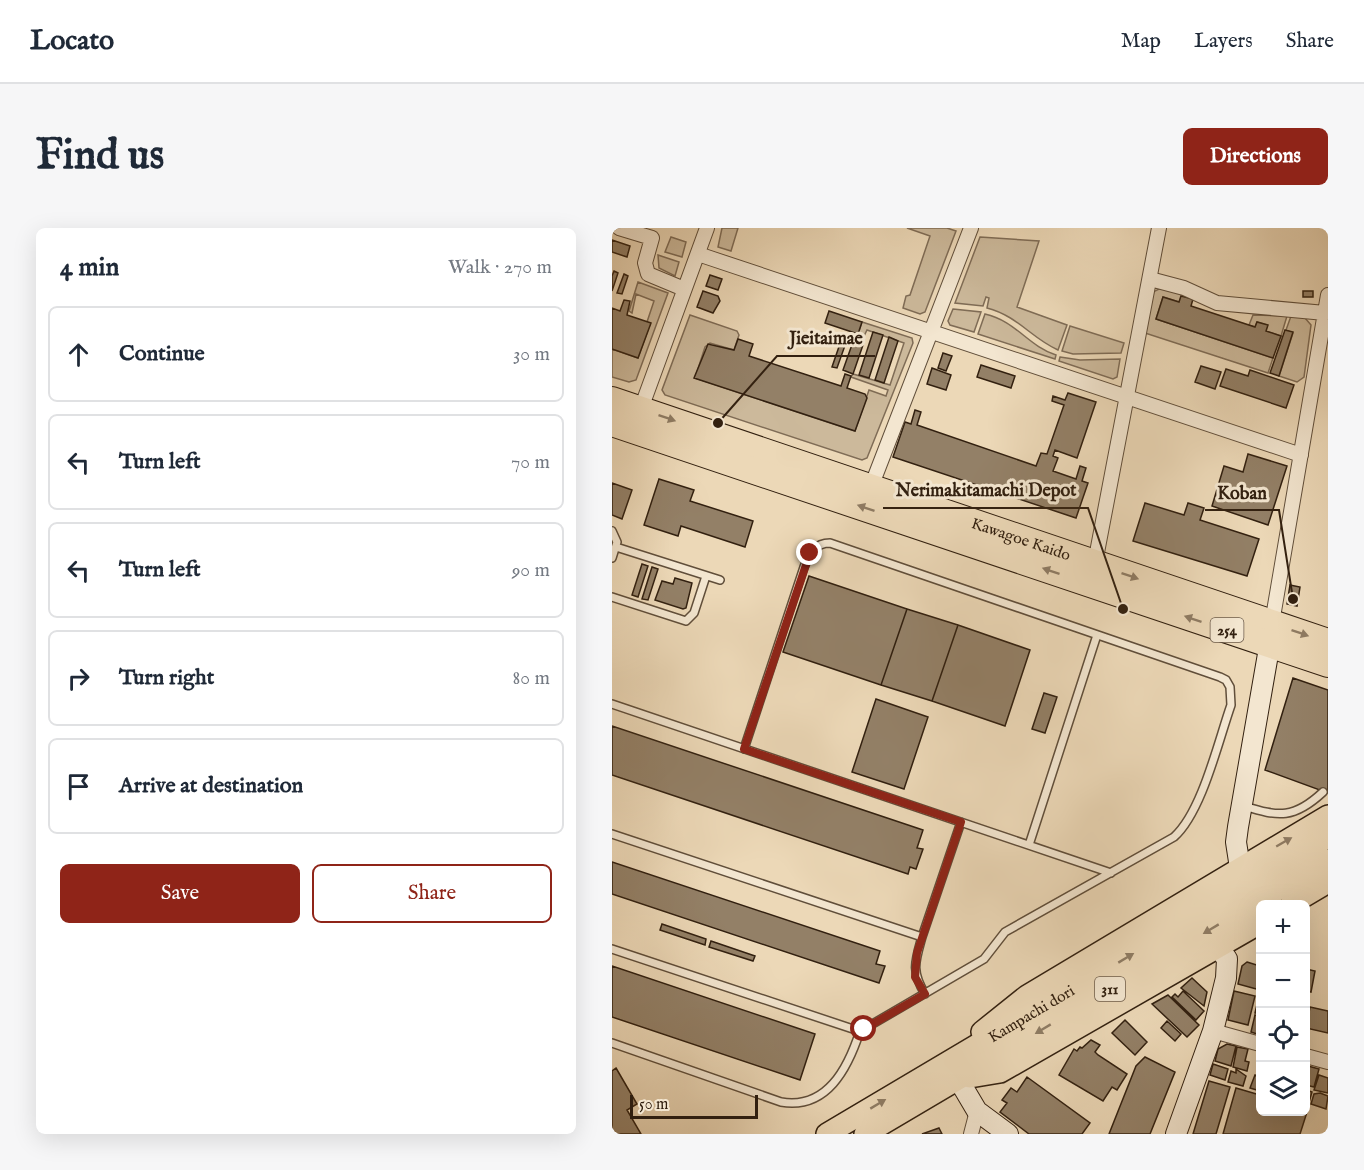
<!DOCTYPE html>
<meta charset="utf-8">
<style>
body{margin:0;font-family:"IM FELL English",serif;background:#f6f6f7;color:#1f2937}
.controls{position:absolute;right:18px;bottom:18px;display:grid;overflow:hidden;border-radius:9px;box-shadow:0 6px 24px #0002}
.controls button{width:54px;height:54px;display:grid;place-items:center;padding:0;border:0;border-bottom:2px solid #e0e1e3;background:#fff;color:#1f2937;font:30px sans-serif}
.scale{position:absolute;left:18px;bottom:15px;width:128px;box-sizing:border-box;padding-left:6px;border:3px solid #322010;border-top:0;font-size:16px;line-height:21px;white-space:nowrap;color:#322010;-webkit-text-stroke:4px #f3e6d0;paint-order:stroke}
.stop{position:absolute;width:18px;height:18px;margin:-14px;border:4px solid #8f2418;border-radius:50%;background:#fff}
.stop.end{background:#8f2418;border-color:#fff;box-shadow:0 2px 6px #0008}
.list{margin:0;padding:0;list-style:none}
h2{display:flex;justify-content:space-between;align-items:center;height:78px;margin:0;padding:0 24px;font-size:26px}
h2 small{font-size:20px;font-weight:400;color:#747a83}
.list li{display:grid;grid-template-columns:39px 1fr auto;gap:18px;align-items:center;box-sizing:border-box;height:96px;margin:0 12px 12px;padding:0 12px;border:2px solid #e0e1e3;border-radius:9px}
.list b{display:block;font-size:22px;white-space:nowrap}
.list em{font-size:20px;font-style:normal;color:#747a83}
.actions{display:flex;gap:12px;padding:18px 24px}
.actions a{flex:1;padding:14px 0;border:2px solid #8f2418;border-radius:9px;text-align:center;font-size:21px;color:#8f2418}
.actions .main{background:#8f2418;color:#fff}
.icon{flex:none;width:33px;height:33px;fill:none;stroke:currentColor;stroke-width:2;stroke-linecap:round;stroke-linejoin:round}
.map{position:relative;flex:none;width:716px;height:906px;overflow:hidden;border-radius:9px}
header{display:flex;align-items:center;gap:36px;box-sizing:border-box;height:84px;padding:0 30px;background:#fff;border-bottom:2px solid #e0e1e3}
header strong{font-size:28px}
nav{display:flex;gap:33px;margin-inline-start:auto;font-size:21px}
.intro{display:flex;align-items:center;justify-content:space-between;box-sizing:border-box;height:144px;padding:0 36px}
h1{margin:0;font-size:42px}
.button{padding:15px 27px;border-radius:9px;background:#8f2418;color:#fff;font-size:21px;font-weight:700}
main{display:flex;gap:36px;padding:0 36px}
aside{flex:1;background:#fff;border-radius:9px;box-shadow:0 6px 24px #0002}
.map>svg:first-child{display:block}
</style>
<header>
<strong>Locato</strong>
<nav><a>Map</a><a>Layers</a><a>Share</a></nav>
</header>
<div class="intro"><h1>Find us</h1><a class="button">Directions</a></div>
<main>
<aside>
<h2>4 min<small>Walk · 270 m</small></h2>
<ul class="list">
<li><svg class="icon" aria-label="ahead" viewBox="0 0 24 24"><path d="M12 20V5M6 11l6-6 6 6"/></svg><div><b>Continue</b></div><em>30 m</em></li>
<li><svg class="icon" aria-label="left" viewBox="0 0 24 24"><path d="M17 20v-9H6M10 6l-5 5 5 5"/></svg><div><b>Turn left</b></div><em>70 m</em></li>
<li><svg class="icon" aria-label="left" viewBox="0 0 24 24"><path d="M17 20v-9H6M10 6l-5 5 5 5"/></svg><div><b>Turn left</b></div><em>90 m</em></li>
<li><svg class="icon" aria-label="right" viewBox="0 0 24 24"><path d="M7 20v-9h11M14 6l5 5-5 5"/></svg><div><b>Turn right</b></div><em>80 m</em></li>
<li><svg class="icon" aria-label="arrive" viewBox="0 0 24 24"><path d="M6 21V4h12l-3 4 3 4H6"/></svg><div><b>Arrive at destination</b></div></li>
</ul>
<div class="actions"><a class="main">Save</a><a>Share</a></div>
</aside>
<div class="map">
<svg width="716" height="906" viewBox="0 0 716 906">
<rect width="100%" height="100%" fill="#ecd8b7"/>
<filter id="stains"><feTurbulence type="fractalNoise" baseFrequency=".00333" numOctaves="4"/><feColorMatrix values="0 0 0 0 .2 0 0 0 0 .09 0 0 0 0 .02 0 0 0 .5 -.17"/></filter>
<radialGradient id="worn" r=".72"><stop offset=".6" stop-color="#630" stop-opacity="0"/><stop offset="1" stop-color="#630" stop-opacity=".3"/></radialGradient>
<!-- green -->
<path fill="#ccb99b" stroke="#7f6c56" stroke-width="1.5" d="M110,0H126L119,23L106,19Z
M295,0H335L344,3L313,84L308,86L291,80L294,68L298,67L318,8Z
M59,9L74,14L70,29L53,24Z
M368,9L427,13L405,79L455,97L446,122C419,110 406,88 375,80L377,70L374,69L371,78L343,75Z
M46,27L67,34L63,48L47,40Z
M26,54L56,65L24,152L17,154L0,149V121L26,130L38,96L35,94L42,73L24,66L20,85L17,83Z
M551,59L577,68L581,71L570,68L567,74L551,69L544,91L661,130L656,145L533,105L541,64Z
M341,81L369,84L362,104L338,97L336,93Z
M373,86C404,93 416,118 444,127L443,131L366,106Z
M78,87L125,103L127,107L122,122L98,115L93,119L83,150L243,203L257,162L274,168L276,162L239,149L241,146L278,157L292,115L255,102L252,108L246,106L250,94L300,110L301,115L255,230L250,232L53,167L50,162Z
M641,87L675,88L669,108L654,103L655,97L645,94L643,99L637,97Z
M679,88L693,90L699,97L692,149L685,154L667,148L681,105L674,102Z
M458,98L512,115L509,125L461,126L450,123Z
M448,129L468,132L508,131L505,149L501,151L447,133Z"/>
<!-- building -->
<path fill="#938067" stroke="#322010" stroke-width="1.5" d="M0,12L18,18L15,29L0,24Z
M2,43L6,45L0,63V48Z
M12,46L16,48L10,66L5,65Z
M98,47L110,51L106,62L94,58Z
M91,63L106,68L108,73L101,85L85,79Z
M691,63H701V69H691Z
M569,68L581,71L579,78L643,99L645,94L656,97L654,103L669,108L661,130L544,91L551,69L567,74Z
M12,72L18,73L15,87L39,95L26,130L0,121V80L8,83Z
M217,83L250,94L246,106L213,95Z
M673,102L681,104L667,148L658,145Z
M261,104L271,107L257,150L247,147Z
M231,107L236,109L225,140L220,139Z
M277,109L286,113L272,155L263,152Z
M126,111L141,116L137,128L229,158L233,146L239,148L235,160L253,166L255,170L243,203L82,150L96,116L122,122Z
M242,111L252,114L241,146L231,142Z
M331,125L340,128L334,143L326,140Z
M369,137L403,148L399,160L365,149Z
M589,138L609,144L603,161L583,154Z
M320,140L339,147L334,162L315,156Z
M614,141L636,148L638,142L682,157L674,180L608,158Z
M456,165L484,174L465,230L443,222L441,228L446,230L441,243L464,251L468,238L474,240L470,253L476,255L464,290L281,229L293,194L299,196L303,182L309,184L305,197L424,238L429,225L435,226L452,177L440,173L441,168L453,172Z
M636,226L675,238L656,297L600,278L612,238L631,244Z
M47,251L82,262L78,273L141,293L133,319L69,298L66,308L32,297Z
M0,255L20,262L10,291L0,287Z
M533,275L572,287L576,275L592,280L588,292L647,311L635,348L521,313Z
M30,336L36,338L26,369L20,367Z
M40,339L46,341L36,372L30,371Z
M197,348L295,381L269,457L171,424Z
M63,350L80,355L74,380L71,381L43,372L50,353L61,356Z
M678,357L688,359L685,378L675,376Z
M295,381L346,397L320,473L269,457Z
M346,397L418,422L393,498L320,473Z
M681,450L716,462V565L653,542Z
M432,465L445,469L433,505L420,501Z
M264,471L316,489L292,561L240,544Z
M0,498L311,602L305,620L311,621L304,641L298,639L296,646L0,547Z
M0,634L268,723L264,736L273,738L267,755L0,666Z
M50,696L94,711L93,717L48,702Z
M99,713L143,728L141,733L97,719Z
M635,734L648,738V762L626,756L630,738Z
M0,738L203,806L188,852L0,789Z
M694,741L703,743L699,764L694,763Z
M580,750L595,764L592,778L569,760Z
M571,763L592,783L584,792L560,769L563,766L566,769Z
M622,763L643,768L636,797L616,792Z
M556,767L587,797L575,809L540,776Z
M647,768H648V786L643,785Z
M698,779L716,783V805L694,800Z
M643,787L648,788V807L639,804Z
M513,792L535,814L523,827L500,805Z
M555,793L569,806L563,813L549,800Z
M479,812L488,817L483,824L486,827L515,846L505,862L500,859L491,873L447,847L462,821L465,823L468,819L470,820Z
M615,816L624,818L619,838L603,833L606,821Z
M625,819L636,821L633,833L637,834L635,843L621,839Z
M533,829L563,844L538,906H497L524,838Z
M601,836L616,841L613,852L598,847Z
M696,838L707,841L702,859L694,857Z
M4,840L25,876L15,882L29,906H0V843Z
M624,841L634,848L631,858L616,854L619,843L624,845Z
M643,847L648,849V863L638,860Z
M707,847L716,850V865L702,862Z
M415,849L478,895L470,906H417L388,884L395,875L390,872L399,860L405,864Z
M597,853L618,859L604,906H581Z
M624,860L648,867V884H694L696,881L688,906H611Z
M694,862L700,864L696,878L694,877Z
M708,865L716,868L714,881L699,876L702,866Z
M327,900L330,906H310Z"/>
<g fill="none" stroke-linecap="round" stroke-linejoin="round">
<!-- lane casing -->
<g stroke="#604e3a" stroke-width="10">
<path id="lane" d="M0,303L5,314L0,330
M4,319L108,352
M0,369L74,393L82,385L94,348
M0,476L499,645
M632,578C667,589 682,591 711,564
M0,606L310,709C303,734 299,743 313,766
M417,617L485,407
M310,709L349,594
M0,721L244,802L252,801L372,731L393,704L562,609C590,584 606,514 619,477L618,459L614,452L608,449L218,315C203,315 198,325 192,339L132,521
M0,815L169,874C215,882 236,840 248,803"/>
</g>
<!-- street casing -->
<g stroke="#604e3a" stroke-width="16">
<path id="street" d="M7,0L40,10L33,35L36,46L72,61
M86,26L689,227
M538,51L572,60L605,75L713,85
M27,186L95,0
M259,259L359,0
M483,335L547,0
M660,395L716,67
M601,803L648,816
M694,828L716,834
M359,906L365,883"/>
</g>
<!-- secondary casing -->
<g stroke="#322010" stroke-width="22">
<path id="secondary" d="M628,640L624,614L626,599L660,403
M339,839L365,883L396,906
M564,906L601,803L614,750L615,731L607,720"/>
</g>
<!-- primary casing -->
<g stroke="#322010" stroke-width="24">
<g id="primary">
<path d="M679,676L716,654"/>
<path d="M370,804L415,768L716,588"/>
<path d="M358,849L388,844L648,695"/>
<path id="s1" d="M215,906L716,609"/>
<path d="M253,906L716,632"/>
</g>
</g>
<!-- highway casing -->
<g stroke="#322010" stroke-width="28">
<g id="highway">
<path id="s2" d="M0,172L716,414"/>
<path d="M0,195L716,436"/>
</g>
</g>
<!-- lane -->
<use href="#lane" stroke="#f3e6d0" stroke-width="7"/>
<!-- street -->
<use href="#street" stroke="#f3e6d0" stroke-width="14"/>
<!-- secondary -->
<use href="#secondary" stroke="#f3e6d0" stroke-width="20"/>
<!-- primary -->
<use href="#primary" stroke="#ecd8b7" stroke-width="21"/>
<!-- highway -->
<use href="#highway" stroke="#ecd8b7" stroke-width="26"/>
</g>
<!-- one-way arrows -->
<defs><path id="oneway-solid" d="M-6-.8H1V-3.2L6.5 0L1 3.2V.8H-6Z" transform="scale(1.5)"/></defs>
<g fill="#8f7c64">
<use href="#oneway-solid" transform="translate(55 190) rotate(19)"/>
<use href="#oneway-solid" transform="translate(254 280) rotate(-161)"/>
<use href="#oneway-solid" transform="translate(439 343) rotate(-161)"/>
<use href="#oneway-solid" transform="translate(518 348) rotate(19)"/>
<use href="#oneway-solid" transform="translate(581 391) rotate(-161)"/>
<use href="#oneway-solid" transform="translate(688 405) rotate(19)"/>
<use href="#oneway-solid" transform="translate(672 614) rotate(-30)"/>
<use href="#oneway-solid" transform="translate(599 701) rotate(149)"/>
<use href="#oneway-solid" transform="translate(514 730) rotate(-31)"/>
<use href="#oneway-solid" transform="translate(431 801) rotate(149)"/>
<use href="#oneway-solid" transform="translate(266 876) rotate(-31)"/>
</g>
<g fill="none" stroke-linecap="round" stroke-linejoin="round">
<!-- route -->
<path stroke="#8f2418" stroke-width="8" d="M198,325L132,521L349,594L305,725L303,749L313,766L252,801"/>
</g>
<g text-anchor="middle" stroke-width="6" stroke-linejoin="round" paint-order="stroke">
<!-- shield labels -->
<g fill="#f3e6d0" stroke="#6c5b4a" stroke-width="1.5">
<rect x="598.5" y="390" width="33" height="24" rx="4.5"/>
<rect x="483" y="749" width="30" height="24" rx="4.5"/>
</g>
<g font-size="15" font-weight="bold" fill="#322010">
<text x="615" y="407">254</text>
<text x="498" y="766">311</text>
</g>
<!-- street labels -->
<g font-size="16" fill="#322010" stroke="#f3e6d0">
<text dy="6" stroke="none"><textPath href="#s2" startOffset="432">Kawagoe Kaido</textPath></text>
<text dy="6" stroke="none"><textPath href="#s1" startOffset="237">Kampachi dori</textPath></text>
</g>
</g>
<!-- callouts -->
<path fill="none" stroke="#322010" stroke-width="2" d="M106 195L165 128H263M511 381L476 280H271M681 371L667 282H593"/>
<g fill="#322010" stroke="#f3e6d0" stroke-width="2">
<circle cx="106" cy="195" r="6"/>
<circle cx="511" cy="381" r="6"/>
<circle cx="681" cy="371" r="6"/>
</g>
<g font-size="18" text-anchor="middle" font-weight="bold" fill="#322010" stroke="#f3e6d0" stroke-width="6" stroke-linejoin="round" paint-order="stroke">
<text x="214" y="116">Jieitaimae</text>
<text x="374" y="268">Nerimakitamachi Depot</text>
<text x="630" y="271">Koban</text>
</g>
<rect width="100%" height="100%" filter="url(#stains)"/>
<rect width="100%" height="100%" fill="url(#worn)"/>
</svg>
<div class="controls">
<button>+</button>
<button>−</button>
<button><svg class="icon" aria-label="locate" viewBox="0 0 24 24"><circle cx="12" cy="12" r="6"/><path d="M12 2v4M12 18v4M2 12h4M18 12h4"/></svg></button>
<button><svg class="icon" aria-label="layers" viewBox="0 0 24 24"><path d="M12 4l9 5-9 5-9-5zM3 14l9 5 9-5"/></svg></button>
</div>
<div class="scale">50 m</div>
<div class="stop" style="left:252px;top:801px"></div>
<div class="stop end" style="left:198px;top:325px"></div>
</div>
</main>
